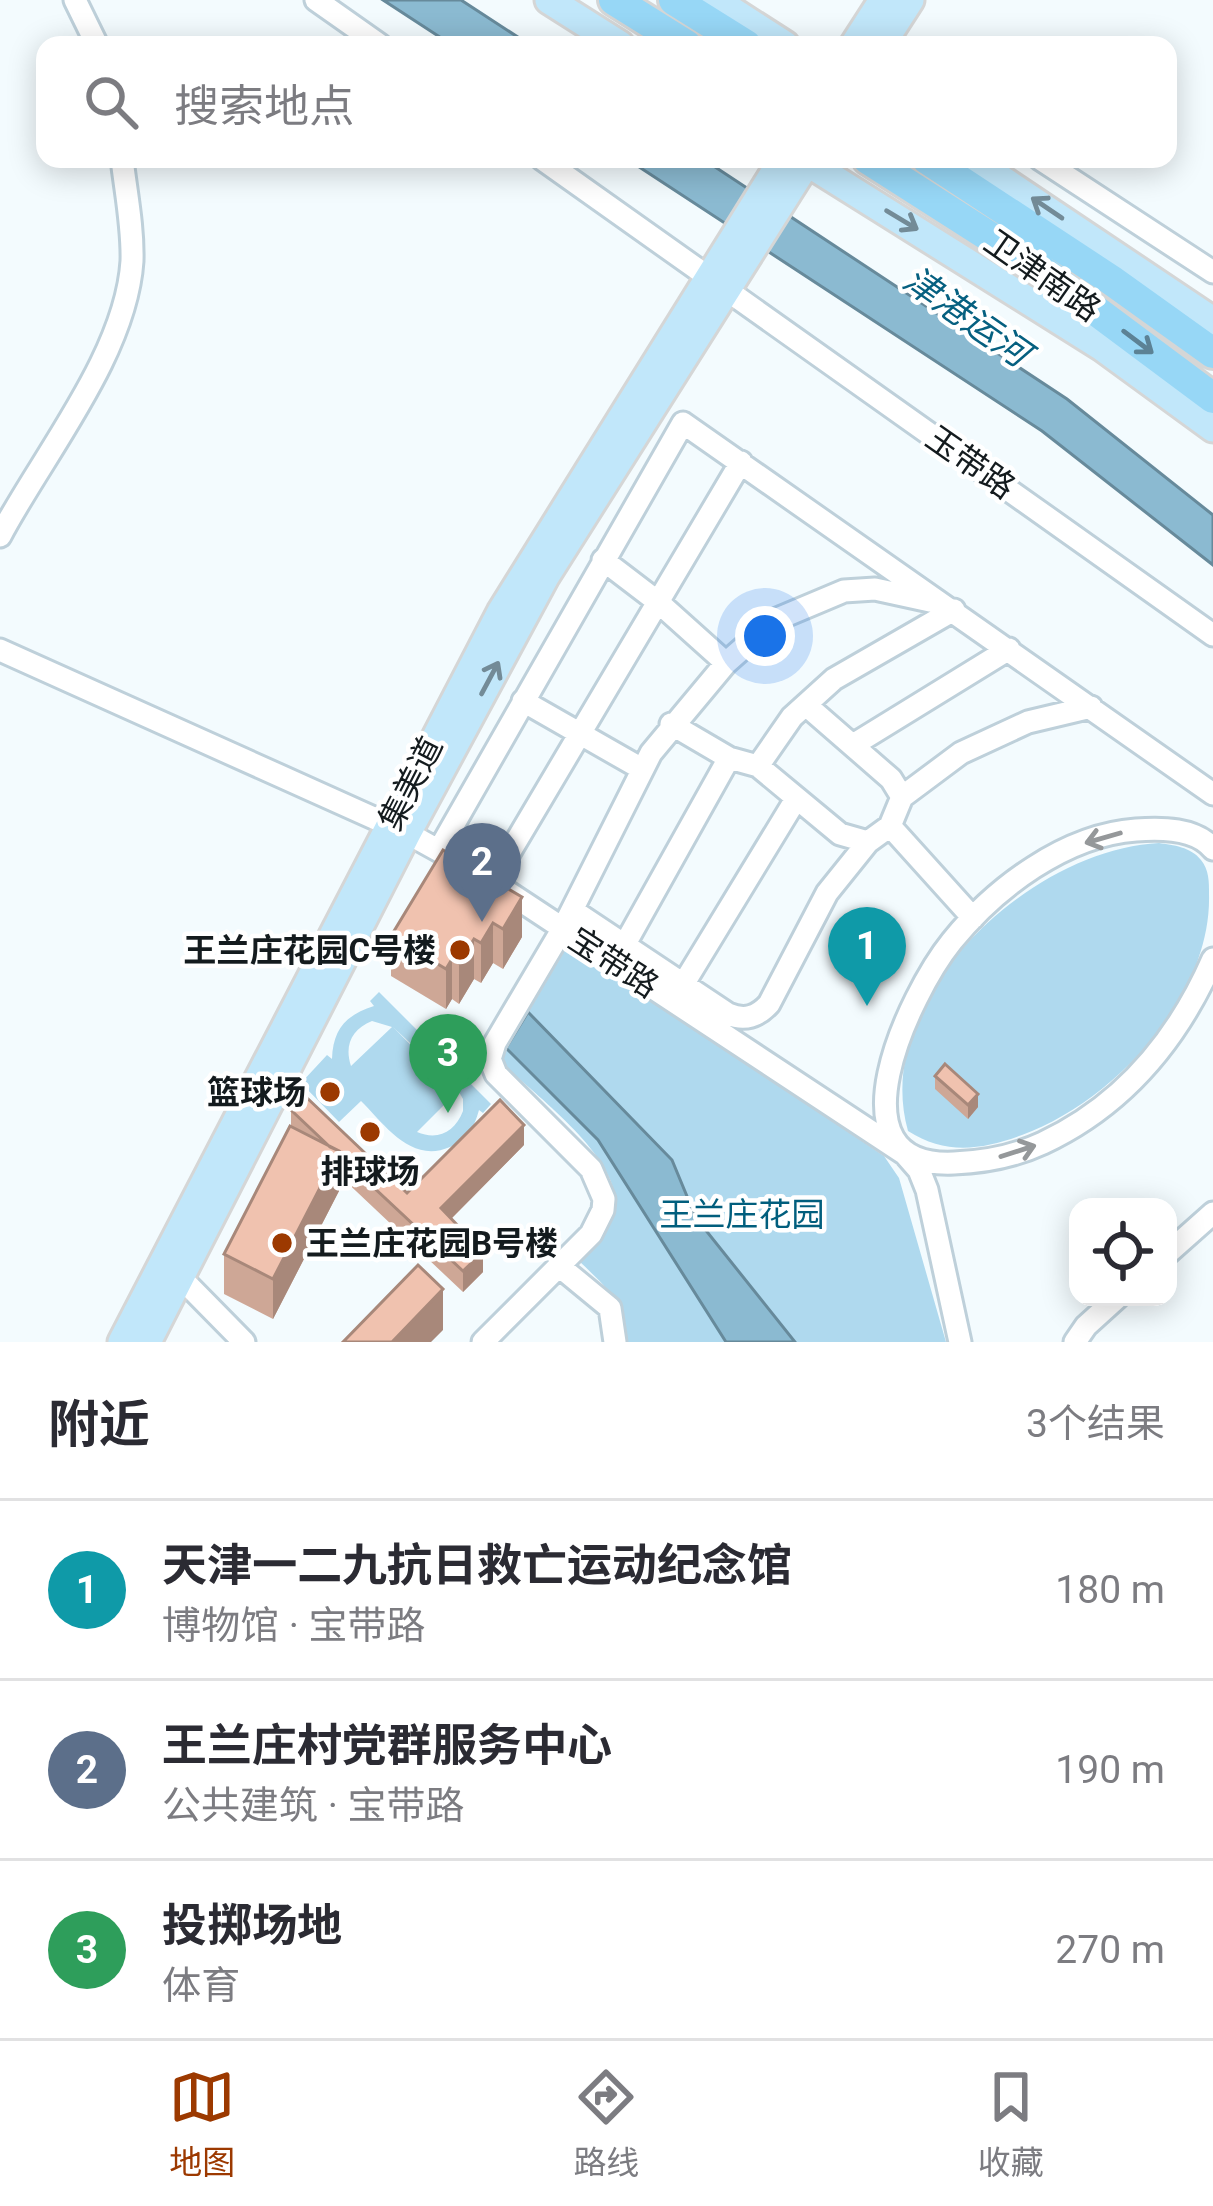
<!DOCTYPE html>
<html lang="zh">
<meta charset="utf-8">
<style>
body{margin:0;font-family:Roboto,"Noto Sans SC",sans-serif;background:#f7f7f7;color:#2b2b33}
.controls{position:absolute;right:36px;bottom:36px;display:grid;overflow:hidden;border-radius:24px;box-shadow:0 6px 30px #0003}
.controls button{width:108px;height:108px;display:grid;place-items:center;padding:0;border:0;border-bottom:3px solid #e1e1e2;background:#fff;color:#2b2b33;font:60px sans-serif}
.you{position:absolute;left:765px;top:636px;width:42px;height:42px;margin:-30px;border:9px solid #fff;border-radius:50%;background:#1a73e8;box-shadow:0 0 0 18px #1a73e833}
.badge{display:grid;place-items:center;width:78px;height:78px;border-radius:50%;background:#9c3900;color:#fff;font-size:39px;font-weight:700}
.pin{position:absolute;translate:-50% -99px;filter:drop-shadow(0 3px 6px #0008)}
.pin::after{content:'';position:absolute;top:63px;width:42px;height:36px;background:inherit;clip-path:polygon(0 0,100% 0,50% 100%)}
.list{margin:0;padding:0;list-style:none}
h2{display:flex;justify-content:space-between;align-items:center;height:156px;margin:0;padding:0 48px;font-size:51px}
h2 small{font-size:39px;font-weight:400;color:#7c7c81}
.list li{display:grid;grid-template-columns:78px 1fr auto;gap:36px;align-items:center;box-sizing:border-box;height:180px;padding:0 48px;border-top:3px solid #e1e1e2}
.list b{display:block;font-size:45px;white-space:nowrap}
.list p{margin:0;font-size:39px;white-space:nowrap;color:#7c7c81}
.list em{font-size:39px;font-style:normal;color:#7c7c81}
.icon{flex:none;width:66px;height:66px;fill:none;stroke:currentColor;stroke-width:2;stroke-linecap:round;stroke-linejoin:round}
.map{position:relative;flex:none;width:1213px;height:1342px;overflow:hidden}
.search{position:absolute;background:#fff;box-shadow:0 6px 30px #0003;left:36px;right:36px;top:36px;height:132px;display:flex;align-items:center;gap:30px;box-sizing:border-box;padding:0 42px;border-radius:24px;color:#7c7c81;font-size:45px}
.sheet{height:696px;background:#fff}
nav{display:flex;justify-content:space-around;align-items:center;box-sizing:border-box;height:168px;border-top:3px solid #e1e1e2;background:#fff;font-size:33px;color:#7c7c81}
nav a{display:grid;justify-items:center;gap:6px}
nav .on{color:#9c3900}
.map>svg:first-child{display:block}
</style>
<div class="map">
<svg width="1213" height="1342" viewBox="0 0 1213 1342">
<rect width="100%" height="100%" fill="#f3fbfe"/>
<!-- green -->
<path fill="#afd9ee" fill-rule="evenodd" d="M1159,843C1173,845 1191,847 1201,860C1209,870 1209,881 1209,894C1212,997 1113,1102 1022,1135C982,1150 945,1155 908,1131C870,996 1032,849 1159,843Z
M565,950L668,1011L884,1156L899,1178L946,1342H626C626,1303 606,1287 579,1261C591,1248 607,1234 613,1217C632,1166 538,1098 504,1065L501,1058Z
M379,992L491,1104L483,1113L479,1110C474,1128 467,1140 450,1147C411,1164 385,1125 361,1101L339,1122L301,1083L327,1055L332,1059C333,1029 346,1015 374,1006L370,1001ZM372,1021L392,1027L351,1066C344,1045 352,1029 372,1021ZM393,1027L455,1085L463,1099V1111C455,1132 438,1141 417,1132L457,1092Z"/>
<!-- water -->
<path fill="#8bbad1" stroke="#678a9b" stroke-width="3" d="M383,0H461L530,45H452Z
M627,159H703L1067,399L1213,515V565L1042,431Z
M528,1012L672,1160L696,1218L795,1342H726L598,1140L506,1048Z"/>
<g fill="none" stroke-linecap="round" stroke-linejoin="round">
<!-- minor casing -->
<g stroke="#bed0da" stroke-width="27">
<path id="minor" d="M75,0L97,45
M316,0L380,45
M542,159L1213,635
M1040,159L1213,272
M0,536C42,456 126,355 132,261C133,227 126,193 122,159
M603,560L658,602L726,663
M0,650L407,833L463,864
M523,701L642,769
M806,705L891,779L902,797
M671,724L729,758L758,766L840,834L868,842
M853,745L1009,649
M758,766L792,717L834,679L954,610
M890,826L973,918
M1213,849C1196,828 1161,828 1136,830C1065,835 995,888 952,941C910,993 825,1169 954,1163C985,1162 1015,1156 1043,1143C1124,1105 1178,1039 1213,959
M439,850L683,423L1213,794
M492,882L741,462
M500,887L905,1154L919,1170L927,1190L960,1342
M572,910L728,1014C745,1021 757,1017 769,1004L827,893L868,842L890,826L902,797L961,753L1028,722L1091,707
M625,944L729,758
M684,983L796,799
M1168,1253L1213,1213
M559,1266L610,1308L615,1342
M180,1277L244,1342
M483,1342L591,1234L603,1210L604,1199L591,1169L496,1074L490,1059L495,1043L563,928L651,753L726,663L775,620L844,591L875,589L930,601
M1075,1342L1086,1326L1118,1297"/>
</g>
<!-- major casing -->
<g stroke="#d5d6d6" stroke-width="33">
<path id="major" d="M549,0L620,45
M715,0L785,45
M854,45L883,0
M881,45L910,0
M802,159L1102,347L1213,428
M971,159L1213,321
M122,1342L501,612L783,159
M147,1342L407,833L545,577L809,159"/>
</g>
<!-- highway casing -->
<g stroke="#d5d6d6" stroke-width="36">
<path id="highway" d="M614,0L686,45
M674,0L746,45
M868,159L1040,269L1213,398
M927,159L1111,280L1213,353"/>
</g>
<!-- minor -->
<use href="#minor" stroke="#fff" stroke-width="21"/>
<!-- major -->
<use href="#major" stroke="#c1e7fa" stroke-width="27"/>
<!-- highway -->
<use href="#highway" stroke="#97d7f6" stroke-width="30"/>
</g>
<!-- wall -->
<path fill="#cea796" d="M443,850L522,937L503,969L493,963L481,983L474,979L459,1004L452,999L446,1009L391,976V936Z
M935,1076L978,1107L968,1119L935,1089Z
M291,1110L407,1193L524,1145L451,1219L483,1272L463,1292L339,1175V1191L273,1319L224,1294V1254L291,1127Z"/>
<!-- shaded-wall -->
<path fill="#a8887a" d="M522,897V937L503,969V929Z
M493,923V963L481,983V943Z
M474,939V979L459,1004V963Z
M452,959V999L446,1009V969Z
M978,1094V1107L968,1119V1105Z
M524,1125V1145L441,1229V1208Z
M339,1151V1191L273,1319V1279Z
M483,1252V1272L463,1292V1271Z
M443,1289V1330L431,1342H392Z"/>
<!-- building -->
<path fill="#f0c2af" stroke="#a8887a" stroke-width="3" d="M443,850L522,897L503,929L493,923L481,943L474,939L459,963L452,959L446,969L391,936Z
M945,1064L978,1094L968,1105L935,1076Z
M305,1096L407,1193L500,1100L524,1125L441,1208L483,1252L463,1271L338,1154L339,1151L330,1147L291,1110Z
M290,1126L339,1151L273,1279L224,1254Z
M418,1265L443,1289L392,1342H343Z"/>
<!-- one-way arrows -->
<defs><path id="oneway-shaft" d="M-6 0H5M1.5-3L5.5 0L1.5 3" fill="none" stroke-width="1.6" stroke-linecap="round" stroke-linejoin="round" transform="scale(3)"/></defs>
<g stroke="#738b97">
<use href="#oneway-shaft" transform="translate(1047 208) rotate(-146)"/>
<use href="#oneway-shaft" transform="translate(902 220) rotate(31)"/>
<use href="#oneway-shaft" transform="translate(490 678) rotate(-62)"/>
</g>
<use stroke="#5c8295" href="#oneway-shaft" transform="translate(1138 342) rotate(37)"/>
<g stroke="#95989a">
<use href="#oneway-shaft" transform="translate(1103 838) rotate(164)"/>
<use href="#oneway-shaft" transform="translate(1018 1151) rotate(-18)"/>
</g>
<!-- markers -->
<g fill="#9c3900" stroke="#fff" stroke-width="4.5">
<circle cx="460" cy="950" r="12"/>
<circle cx="330" cy="1092" r="12"/>
<circle cx="370" cy="1132" r="12"/>
<circle cx="282" cy="1243" r="12"/>
</g>
<g text-anchor="middle" stroke-width="9" stroke-linejoin="round" paint-order="stroke">
<!-- street labels -->
<g font-size="33" fill="#141b1e" stroke="#fff">
<text transform="translate(1043 275) rotate(35)" y="12">卫津南路</text>
<text transform="translate(971 462) rotate(35)" y="12">玉带路</text>
<text transform="translate(410 783) rotate(-63)" y="12">集美道</text>
<text transform="translate(614 962) rotate(33)" y="12">宝带路</text>
</g>
<!-- poi labels -->
<g font-size="33" font-weight="bold" fill="#141b1e" stroke="#fff" text-anchor="end">
<text x="436" y="962">王兰庄花园C号楼</text>
<text x="306" y="1104">篮球场</text>
<text x="370" y="1183" text-anchor="middle">排球场</text>
<text x="306" y="1255" text-anchor="start">王兰庄花园B号楼</text>
</g>
<!-- park labels -->
<g font-size="33" fill="#015e7d" stroke="#fff">
<text x="742" y="1226">王兰庄花园</text>
</g>
<!-- water labels -->
<g font-size="36" font-style="italic" fill="#066080" stroke="#fff">
<text transform="translate(967 316) rotate(35)" y="13">津港运河</text>
</g>
</g>
</svg>
<div class="controls">
<button><svg class="icon" aria-label="locate" viewBox="0 0 24 24"><circle cx="12" cy="12" r="6"/><path d="M12 2v4M12 18v4M2 12h4M18 12h4"/></svg></button>
</div>
<div class="you"></div>
<div class="pin badge" style="left:867px;top:1006px;background:#0f9aa8">1</div>
<div class="pin badge" style="left:482px;top:922px;background:#5c6f8a">2</div>
<div class="pin badge" style="left:448px;top:1113px;background:#2e9e5b">3</div>
<div class="search"><svg class="icon" aria-label="search" viewBox="0 0 24 24"><circle cx="10" cy="10" r="6"/><path d="M15 15l6 6"/></svg>搜索地点</div>
</div>
<section class="sheet">
<h2>附近<small>3个结果</small></h2>
<ul class="list">
<li><span class="badge" style="background:#0f9aa8">1</span><div><b>天津一二九抗日救亡运动纪念馆</b><p>博物馆 · 宝带路</p></div><em>180 m</em></li>
<li><span class="badge" style="background:#5c6f8a">2</span><div><b>王兰庄村党群服务中心</b><p>公共建筑 · 宝带路</p></div><em>190 m</em></li>
<li><span class="badge" style="background:#2e9e5b">3</span><div><b>投掷场地</b><p>体育</p></div><em>270 m</em></li>
</ul>
</section>
<nav>
<a class="on"><svg class="icon" aria-label="map" viewBox="0 0 24 24"><path d="M3 6l6-2 6 2 6-2v14l-6 2-6-2-6 2zM9 4v14M15 6v14"/></svg>地图</a>
<a><svg class="icon" aria-label="directions" viewBox="0 0 24 24"><path d="M12 3l9 9-9 9-9-9zM9 14v-3h6M13 9l2 2-2 2"/></svg>路线</a>
<a><svg class="icon" aria-label="saved" viewBox="0 0 24 24"><path d="M7 4h10v16l-5-4-5 4z"/></svg>收藏</a>
</nav>
